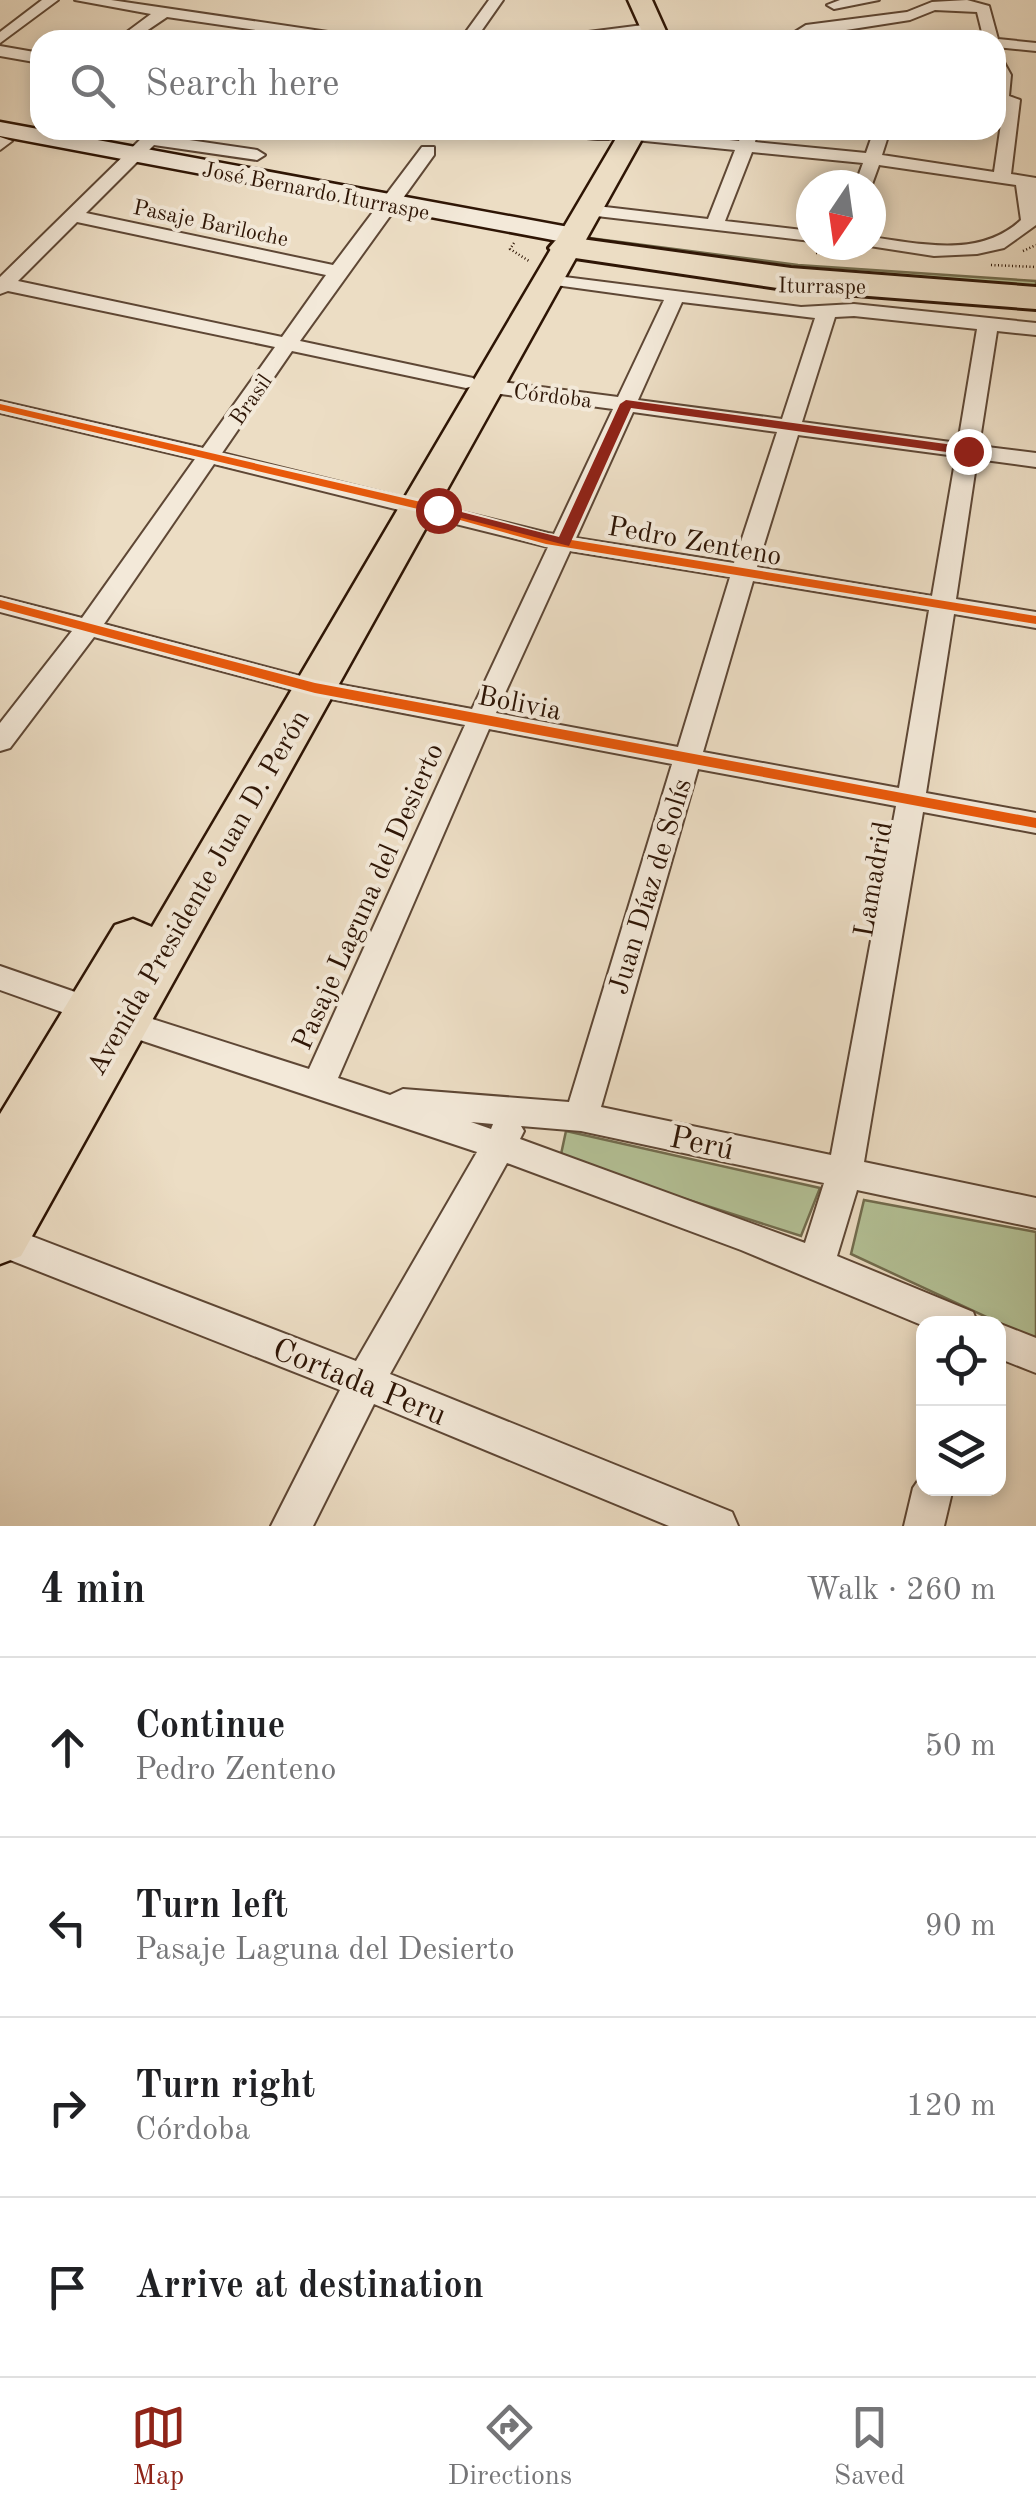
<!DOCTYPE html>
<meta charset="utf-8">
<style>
body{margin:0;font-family:"Old Standard TT",serif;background:#f6f6f6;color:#202124}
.controls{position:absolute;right:30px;bottom:30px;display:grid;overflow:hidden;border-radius:20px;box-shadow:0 5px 15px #0003}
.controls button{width:90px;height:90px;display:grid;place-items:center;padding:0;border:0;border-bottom:2px solid #e0e0e0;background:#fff;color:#202124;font:50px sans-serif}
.compass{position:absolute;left:796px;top:170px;width:90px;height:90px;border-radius:50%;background:#fff;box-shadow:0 5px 15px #0003;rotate:193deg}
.stop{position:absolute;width:30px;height:30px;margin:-22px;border:8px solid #8f2418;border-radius:50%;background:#fff}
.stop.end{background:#8f2418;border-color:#fff;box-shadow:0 2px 10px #0008}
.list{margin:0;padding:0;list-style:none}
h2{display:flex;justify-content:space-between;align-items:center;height:130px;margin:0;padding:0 40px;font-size:42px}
h2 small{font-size:32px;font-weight:400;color:#757577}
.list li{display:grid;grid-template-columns:65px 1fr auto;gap:30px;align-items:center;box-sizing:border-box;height:180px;padding:0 40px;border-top:2px solid #e0e0e0}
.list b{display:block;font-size:38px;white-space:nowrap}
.list p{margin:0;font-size:32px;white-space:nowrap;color:#757577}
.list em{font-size:32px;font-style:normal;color:#757577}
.icon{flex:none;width:55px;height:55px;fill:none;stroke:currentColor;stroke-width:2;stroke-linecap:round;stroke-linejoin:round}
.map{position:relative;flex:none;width:1036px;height:1526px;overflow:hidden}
.search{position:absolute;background:#fff;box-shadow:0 5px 15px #0003;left:30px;right:30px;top:30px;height:110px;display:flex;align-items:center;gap:25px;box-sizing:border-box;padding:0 35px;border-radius:30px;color:#757577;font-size:38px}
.sheet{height:850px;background:#fff}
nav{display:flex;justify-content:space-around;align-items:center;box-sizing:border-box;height:140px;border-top:2px solid #e0e0e0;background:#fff;font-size:28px;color:#757577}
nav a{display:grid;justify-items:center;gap:5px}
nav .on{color:#8f2418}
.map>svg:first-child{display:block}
</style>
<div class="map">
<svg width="1036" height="1526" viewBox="0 0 1036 1526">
<rect width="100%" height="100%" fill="#ecddc4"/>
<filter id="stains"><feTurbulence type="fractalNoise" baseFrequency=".002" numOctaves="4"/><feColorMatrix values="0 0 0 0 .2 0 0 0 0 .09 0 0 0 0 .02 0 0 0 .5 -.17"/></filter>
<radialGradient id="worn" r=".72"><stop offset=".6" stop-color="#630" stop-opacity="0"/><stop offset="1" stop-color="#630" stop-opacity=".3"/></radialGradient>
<!-- green -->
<path fill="#b4c297" stroke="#716c4e" stroke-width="2.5" d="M574,236L798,265L1036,281V298L588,252Z
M566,1131L820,1188L801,1236L560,1159Z
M864,1200L1036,1232V1340L851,1254Z"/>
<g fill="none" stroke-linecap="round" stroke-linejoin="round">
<!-- lane casing -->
<g stroke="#5e4735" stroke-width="5">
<path id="lane" d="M790,34L794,36L793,38L734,40L738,38Z"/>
</g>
<!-- street casing -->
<g stroke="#5e4735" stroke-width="4">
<path id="street" d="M42,0H58L0,43V32Z
M75,0H111L355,36L362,40H325L167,17L133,40H116L151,14Z
M489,0H503L475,40H460Z
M840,0H879L834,9L827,5Z
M967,0L989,6L998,39L1036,43V51L996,47V40H984L977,12L935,10L910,20L782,40L806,25L907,12L932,2Z
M651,24L656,25V31L592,40H550L557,36Z
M0,46L40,53V63L0,56Z
M996,55L1001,57L1011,75L1009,96L1020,100L1011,174L1036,178V225L1004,248L977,254L934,256L863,245H871V237C922,244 980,258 1021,220L1016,185L879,165L871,187L855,185L863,163L752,152L725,221L811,231V241L588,215L579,210L588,205L708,219L735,150L625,139L623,135L631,130L739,141L744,130H758L755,142L866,153L874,130H890L882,155L994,172L1004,103H996Z
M150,130H167L162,136L257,150L265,155L257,160L154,145L86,213L333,265L422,147H434V155L300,341L473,378L476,382L473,386L466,388L292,351L222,453L548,533L554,534L613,409L486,392L476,386L486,380L618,397L664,300L548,284L541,282V274L801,307L854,304L1036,323V335L997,331L979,446L1036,453V467L977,459L956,599L1036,612V628L954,614L926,793L1036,813V833L923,812L864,1162L1036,1198V1228L857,1190L837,1256L973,1312L978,1324L924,1326L741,1250L507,1163L390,1374L732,1512L738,1526H669L374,1404L313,1526H271L340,1390L0,1256V1224L356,1361L477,1152L110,1030L105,1021L110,1012L121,1009L309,1069L465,725L315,696L94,637L10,748L0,751V723L72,631L0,612V597L82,618L195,459L0,413V401L203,448L275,347L8,291L0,294V277ZM77,222L326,275L282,337L18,281ZM682,302L815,318L782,419L638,400ZM854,316L977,329L958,443L802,422L835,317ZM633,412L777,432L734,563L576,538ZM798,435L956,456L932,596L757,567ZM214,464L548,547L472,709L315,680L104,624ZM570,551L730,577L678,747L496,713ZM753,581L929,610L899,788L703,752ZM489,729L672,764L569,1102L403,1089L390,1095L338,1078ZM698,769L896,806L831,1155L601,1107ZM471,1122L493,1124L491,1129ZM521,1126L581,1131L824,1183L805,1243L520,1139L524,1131Z
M564,130H619L623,134C610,143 577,139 564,130Z
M0,137L12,141L0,150Z
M0,966L101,1001L106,1010L101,1019L90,1022L0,990Z
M998,1323L1036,1338V1373L998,1358Z
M924,1472V1488H953L944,1526H904L913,1488Z"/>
</g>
<!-- secondary casing -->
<g stroke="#2e1505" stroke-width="5">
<path id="secondary" d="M0,122L574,228L587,236L574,244L0,136Z"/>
</g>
<!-- primary casing -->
<g stroke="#2e1505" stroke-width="5">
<path id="primary" d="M628,0H652L670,40H646Z
M621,130H647L21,1256L0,1264V1114L115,925L133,919L152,927Z"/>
</g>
<!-- highway casing -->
<g stroke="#2e1505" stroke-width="6">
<path id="highway" d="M567,237L791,268L1036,287V309L791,290L555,255L549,248L555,241Z"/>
</g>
<!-- path -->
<path stroke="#2e1505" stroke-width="2.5" stroke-dasharray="1 2.5" stroke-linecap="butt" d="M514,243L510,249L529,261
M1023,251L1036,245
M816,253L857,256
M991,265L1036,267"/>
<!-- lane -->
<use href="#lane" fill="#f3e9d9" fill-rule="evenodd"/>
<!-- street -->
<use href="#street" fill="#f3e9d9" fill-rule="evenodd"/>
<!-- secondary -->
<use href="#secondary" fill="#f3e9d9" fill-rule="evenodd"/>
<!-- primary -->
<use href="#primary" fill="#ecddc4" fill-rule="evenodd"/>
<!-- highway -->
<use href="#highway" fill="#ecddc4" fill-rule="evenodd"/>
<!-- cycleway casing -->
<g stroke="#f3e9d9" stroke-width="6">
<path id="cycleway" d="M0,404L438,506L547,536L1036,616V624L546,544L435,513L0,410Z
M0,600L315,683L1036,818V828L315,693L0,608Z"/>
</g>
<!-- cycleway -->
<use href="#cycleway" fill="#e8590c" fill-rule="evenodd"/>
</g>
<!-- route -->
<path fill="#8f2418" d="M626,400L968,447L974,451L968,455L631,408L569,546L431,510L438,506L559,537L620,404Z"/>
<g text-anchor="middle" stroke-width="8" stroke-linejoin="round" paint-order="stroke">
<!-- far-street labels -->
<g font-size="22" fill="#2e1505" stroke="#f3e9d9">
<text transform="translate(316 190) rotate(11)" y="8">José Bernardo Iturraspe</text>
<text transform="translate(211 222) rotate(12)" y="8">Pasaje Bariloche</text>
<text transform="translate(822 285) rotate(1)" y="8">Iturraspe</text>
<text transform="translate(553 395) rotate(7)" y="8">Córdoba</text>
<text transform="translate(250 399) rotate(-55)" y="8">Brasil</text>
</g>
<!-- street labels -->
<g font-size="28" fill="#2e1505" stroke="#f3e9d9">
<text transform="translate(695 540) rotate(10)" y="10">Pedro Zenteno</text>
<text transform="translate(520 702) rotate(11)" y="10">Bolivia</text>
<text transform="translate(872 879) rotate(-80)" y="10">Lamadrid</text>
<text transform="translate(649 886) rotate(-73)" y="10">Juan Díaz de Solís</text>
<text transform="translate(197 892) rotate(-60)" y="10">Avenida Presidente Juan D. Perón</text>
<text transform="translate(367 896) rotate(-66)" y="10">Pasaje Laguna del Desierto</text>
</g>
<!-- near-street labels -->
<g font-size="32" fill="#2e1505" stroke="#f3e9d9">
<text transform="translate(702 1142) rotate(12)" y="11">Perú</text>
<text transform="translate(360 1381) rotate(22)" y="11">Cortada Peru</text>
</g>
</g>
<rect width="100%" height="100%" filter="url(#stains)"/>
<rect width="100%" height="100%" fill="url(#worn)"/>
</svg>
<div class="controls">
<button><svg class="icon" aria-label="locate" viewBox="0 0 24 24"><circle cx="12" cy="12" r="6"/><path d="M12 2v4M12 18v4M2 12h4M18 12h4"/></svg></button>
<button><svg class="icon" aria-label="layers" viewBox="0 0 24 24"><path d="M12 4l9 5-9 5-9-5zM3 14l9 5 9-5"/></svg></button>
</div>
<svg class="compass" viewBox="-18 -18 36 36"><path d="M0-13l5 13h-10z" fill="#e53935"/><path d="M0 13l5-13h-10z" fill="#757577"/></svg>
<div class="stop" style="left:438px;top:510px"></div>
<div class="stop end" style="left:968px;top:451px"></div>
<div class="search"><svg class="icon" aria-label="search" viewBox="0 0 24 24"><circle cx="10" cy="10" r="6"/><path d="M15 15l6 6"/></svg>Search here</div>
</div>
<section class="sheet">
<h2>4 min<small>Walk · 260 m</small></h2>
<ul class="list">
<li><svg class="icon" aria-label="ahead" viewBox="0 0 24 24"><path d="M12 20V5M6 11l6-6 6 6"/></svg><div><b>Continue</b><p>Pedro Zenteno</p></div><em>50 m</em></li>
<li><svg class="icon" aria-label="left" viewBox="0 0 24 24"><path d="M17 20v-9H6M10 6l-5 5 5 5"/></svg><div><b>Turn left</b><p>Pasaje Laguna del Desierto</p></div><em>90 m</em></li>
<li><svg class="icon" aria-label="right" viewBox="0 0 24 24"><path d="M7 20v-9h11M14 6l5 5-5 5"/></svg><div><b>Turn right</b><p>Córdoba</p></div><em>120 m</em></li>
<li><svg class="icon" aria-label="arrive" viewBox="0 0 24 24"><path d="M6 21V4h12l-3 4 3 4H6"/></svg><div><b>Arrive at destination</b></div></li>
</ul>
</section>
<nav>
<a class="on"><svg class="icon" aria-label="map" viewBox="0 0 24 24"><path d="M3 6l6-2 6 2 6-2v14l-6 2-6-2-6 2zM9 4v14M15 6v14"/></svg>Map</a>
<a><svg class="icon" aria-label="directions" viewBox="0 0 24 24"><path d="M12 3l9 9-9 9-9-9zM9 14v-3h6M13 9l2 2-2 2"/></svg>Directions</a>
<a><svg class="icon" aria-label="saved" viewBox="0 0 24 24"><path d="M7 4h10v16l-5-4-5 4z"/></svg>Saved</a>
</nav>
